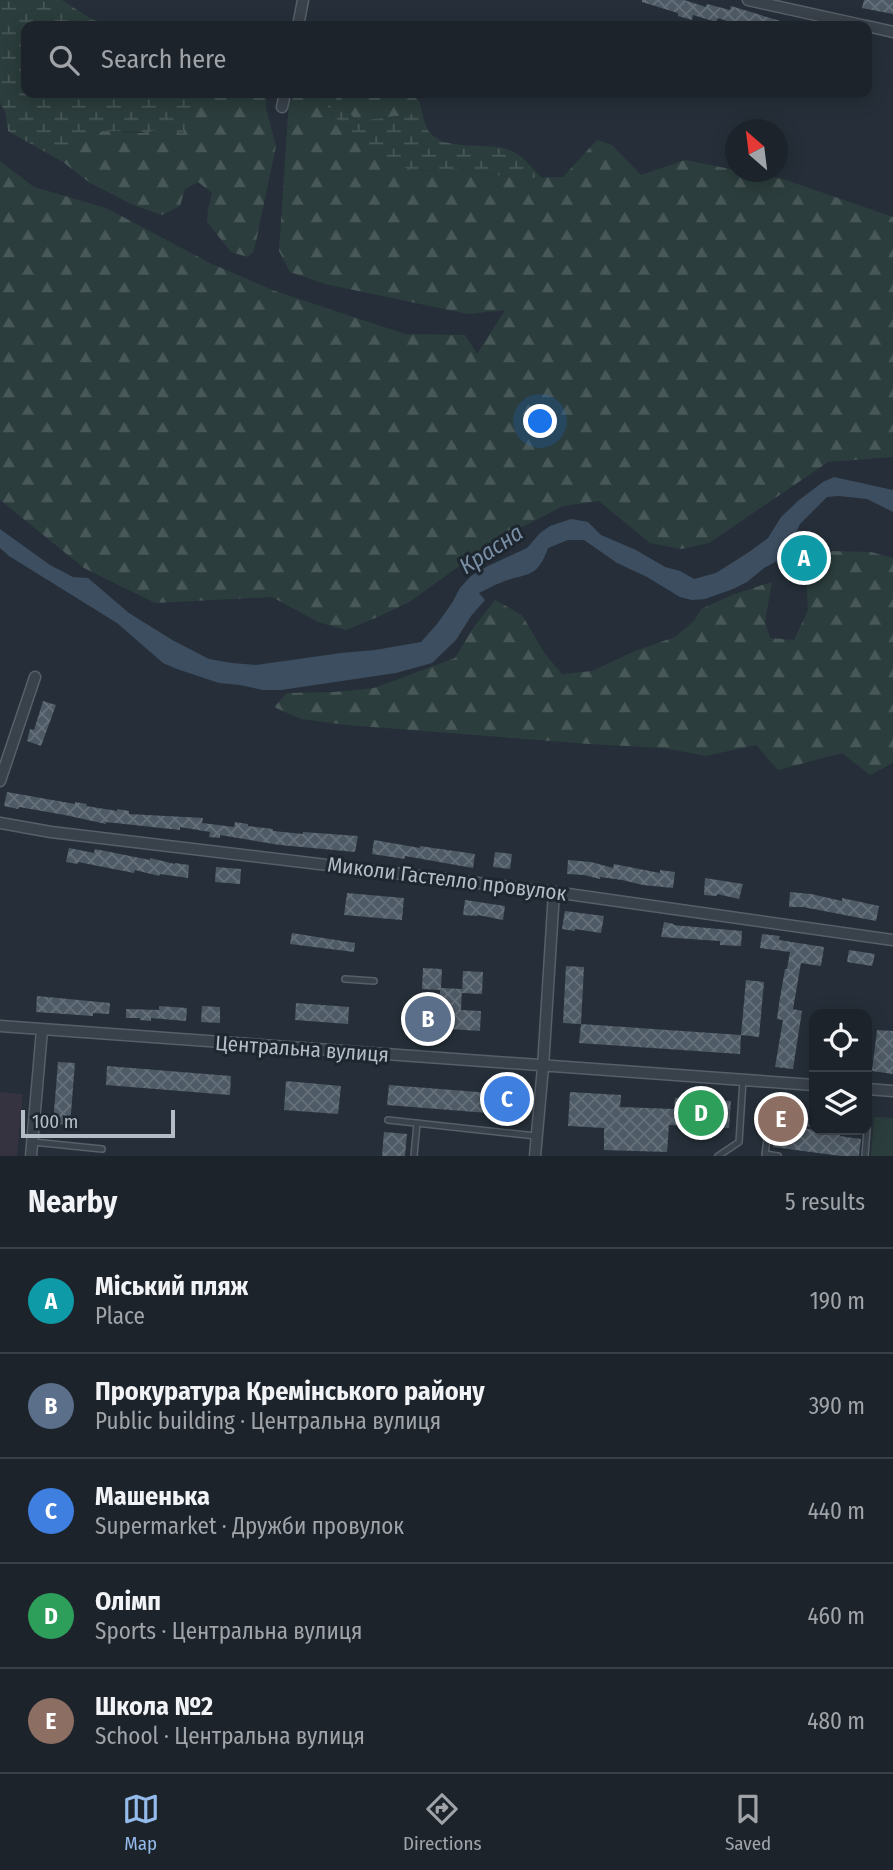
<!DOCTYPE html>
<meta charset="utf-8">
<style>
body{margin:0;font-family:"Fira Sans Condensed",sans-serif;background:#292f37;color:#f1f3f6}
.controls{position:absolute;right:21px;bottom:21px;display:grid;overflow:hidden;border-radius:14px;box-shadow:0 4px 18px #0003}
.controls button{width:63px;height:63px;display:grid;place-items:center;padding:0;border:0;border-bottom:2px solid #3a4047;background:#1c232b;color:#f1f3f6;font:35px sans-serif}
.compass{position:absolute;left:725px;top:119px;width:63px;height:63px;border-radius:50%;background:#1c232b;box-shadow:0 4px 18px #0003;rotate:332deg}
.scale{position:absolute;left:21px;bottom:18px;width:154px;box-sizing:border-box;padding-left:7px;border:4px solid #b5bcc5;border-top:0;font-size:19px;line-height:24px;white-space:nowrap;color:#b5bcc5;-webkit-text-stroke:5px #1e262f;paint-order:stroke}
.you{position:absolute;left:541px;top:422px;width:24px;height:24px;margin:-18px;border:5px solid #fff;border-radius:50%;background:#1a73e8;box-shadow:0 0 0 10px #1a73e833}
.badge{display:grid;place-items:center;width:46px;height:46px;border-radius:50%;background:#94bbeb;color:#fff;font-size:23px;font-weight:700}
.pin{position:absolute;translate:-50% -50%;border:4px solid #fff;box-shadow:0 2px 7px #0006}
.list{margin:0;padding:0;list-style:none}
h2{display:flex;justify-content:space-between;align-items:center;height:91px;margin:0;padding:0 28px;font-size:30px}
h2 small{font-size:23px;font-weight:400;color:#a0a4a9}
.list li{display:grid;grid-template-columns:46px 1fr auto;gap:21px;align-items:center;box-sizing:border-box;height:105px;padding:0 28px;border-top:2px solid #3a4047}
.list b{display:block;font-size:26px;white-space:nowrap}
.list p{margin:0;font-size:23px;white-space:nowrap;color:#a0a4a9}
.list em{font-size:23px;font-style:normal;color:#a0a4a9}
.icon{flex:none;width:38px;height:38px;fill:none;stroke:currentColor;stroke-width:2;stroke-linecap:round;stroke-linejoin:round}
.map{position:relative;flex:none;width:893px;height:1156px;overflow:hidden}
.search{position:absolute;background:#1c232b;box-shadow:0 4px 18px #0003;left:21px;right:21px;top:21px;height:77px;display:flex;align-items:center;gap:18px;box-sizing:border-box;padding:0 24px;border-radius:14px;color:#a0a4a9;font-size:26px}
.sheet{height:616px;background:#1c232b}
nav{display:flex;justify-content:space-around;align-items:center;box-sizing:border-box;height:98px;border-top:2px solid #3a4047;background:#1c232b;font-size:19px;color:#a0a4a9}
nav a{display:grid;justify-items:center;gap:4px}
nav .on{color:#94bbeb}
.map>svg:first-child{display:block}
</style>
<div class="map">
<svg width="893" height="1156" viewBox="0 0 893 1156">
<defs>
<pattern id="forest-firs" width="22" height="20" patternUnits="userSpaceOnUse" patternTransform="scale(1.75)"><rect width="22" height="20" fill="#2b3d3c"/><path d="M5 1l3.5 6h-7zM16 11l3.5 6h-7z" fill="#485757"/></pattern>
<pattern id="wetland-marsh" width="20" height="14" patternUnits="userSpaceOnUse" patternTransform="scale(1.75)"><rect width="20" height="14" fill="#2b3d3c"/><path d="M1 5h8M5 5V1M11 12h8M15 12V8" fill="none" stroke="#485757"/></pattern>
<pattern id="building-cross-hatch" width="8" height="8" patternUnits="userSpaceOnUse" patternTransform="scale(1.75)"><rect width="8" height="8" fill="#4e5a65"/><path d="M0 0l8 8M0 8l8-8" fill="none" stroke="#65707a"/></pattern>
</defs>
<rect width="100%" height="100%" fill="#262f39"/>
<!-- medical -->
<path fill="#34333f" d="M0,1092L23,1094L17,1156H0Z"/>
<!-- forest -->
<path fill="url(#forest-firs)" d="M193,93H266V108L276,146L254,251L248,257L231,252L207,222L208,209L212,193L198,182L185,189L180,206L162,215L133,205L90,183L63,162L71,146L91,135L103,131L142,133L162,129L183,133Z
M301,93H308L323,97L331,114L414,171L462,169L514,178L563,177L597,140L612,145L641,175L685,160L735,170L736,172H744L783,179L893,217V457L828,462L709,543L681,549L650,543L599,501L563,506L491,543L411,601L380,616L346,630L318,622L272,597L155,603L84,568L0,500V161L34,187L106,208L212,264L275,291L405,334L465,335L477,354L505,310L468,314L325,284L290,272L279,251L289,101Z
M333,93H410L420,102L422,113L356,121L332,95Z
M827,551L871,552L893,558V763L870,775L842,753L778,770L756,745L706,756L664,748L589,744L347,725L301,719L274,707L287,693L334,692L374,688L455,658L473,628L495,600L522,615L545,654L562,674L592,671L635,651L675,637L694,621L701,609L732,595L772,582L765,622L770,638L794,640L808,610L806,577L808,564Z"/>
<!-- wetland -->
<path fill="url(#wetland-marsh)" d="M0,0H62L88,17L107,26H26V93H194L183,133L162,129L148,132L102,131L91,135L71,146L63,162L8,131L5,111L0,103Z
M332,95L357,121L422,113C424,119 426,128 430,133C450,154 489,139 514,152C525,158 533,169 542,178H514L462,169L414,171L374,156L331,113L323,97Z"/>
<!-- park -->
<path fill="#2b3d3c" d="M874,1117L893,1118V1156H871Z"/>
<!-- water -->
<path fill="#3d4e60" d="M834,477L893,490V512L867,499L839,496L827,497L800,524L787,552L779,560L764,568L747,582L733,589L705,599L692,600L680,597L647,577L617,563L584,540H568L548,548C537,580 526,572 500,583C493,585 486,590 479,593L485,600L471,616L456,640L432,663L396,673L281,690H263L240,685L219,683L177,669L163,663L117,623L9,556L0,548V529L50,565L73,577L88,578L129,613L174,641L209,659L232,663L256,665L341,653L375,650L421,642L437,624L452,603L460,588L471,576L488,566L527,548L540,533L550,526L571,519L588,522L601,535L636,550L665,567L680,571L694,579L716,573L749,552L768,538L781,517L799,500L823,482Z"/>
<!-- building -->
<path fill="url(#building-cross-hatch)" d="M642,0H684L706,7L707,4L730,10L731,6L790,24V26H742L718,18L716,22L693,15L692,20L678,16V13L642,2Z
M864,0H893V14L862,8Z
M43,701L56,705L41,746L27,741L30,729L34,730Z
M7,792L75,804V802L87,804L86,806L117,811V809L129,811V814L203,818L202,823L234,827L235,822L248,824V826L273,829V831L303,834V832L358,836L355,852L280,845L220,835V838L209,837L210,832L180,827V830L106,822V824L65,815L19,807L18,809L4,806Z
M374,840L420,848V846L475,854L473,868L405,856V859L372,854Z
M69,848L94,853L95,849L150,860V858L175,864V863L189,865L188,878L160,874L159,876L135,870L134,873L78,862V864L66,862Z
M495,852L512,854L510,869L493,867Z
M568,860L591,862L613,868L614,864L660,873V870L675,872L673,888L643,885L622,880L600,877V879L584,875L567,874Z
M216,867L241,869L240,884L215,882Z
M705,878L743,884L739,899L717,894V896L704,895Z
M790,892L811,894L842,901V898L879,906L876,921L803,907H789Z
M347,893L404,898L402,920L344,915Z
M465,900L505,906L503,920L478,915V916L463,915Z
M565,911L604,916L601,933L575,929V931L562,929Z
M664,922L674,924L673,925L742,931L741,946L720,945V941L661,937Z
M292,933L355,943L354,952L290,944Z
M762,934L780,936L779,940L824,947L821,966L801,963L793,1009L802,1011L793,1069L775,1067L783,1020L777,1019L779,1004L785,969H787L790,952L760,948Z
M849,950L875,954L872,966L847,962Z
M566,966L584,967L581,1024L563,1023Z
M423,968L442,969L441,988L462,989L461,1010L481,1011L480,1031L419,1027L420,1007L439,1008L440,990L422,989Z
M463,971L483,972L482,994L462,993Z
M746,980L764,982L759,1037L741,1035Z
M37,996L110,1003L109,1014L93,1013V1016L36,1012Z
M296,1003L349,1007L348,1024L295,1020Z
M159,1006L187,1008L186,1021L151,1018V1021L140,1020V1018H126V1009L159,1010Z
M202,1006L220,1007V1023L201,1022Z
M581,1024L741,1035L740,1054L579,1043Z
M877,1030L893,1031V1074L872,1071Z
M58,1062L75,1063L70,1125L53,1124Z
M107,1066L231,1076L230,1095L106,1085Z
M286,1081L341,1086L338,1114L284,1110Z
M389,1085L516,1095L514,1115L387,1105Z
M570,1092L621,1095L620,1107L674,1109L675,1098L731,1101L729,1128L669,1125L667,1152L604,1150V1128L568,1126Z
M776,1125L841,1133L840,1136L861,1139L859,1156H841L773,1147Z
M384,1132L407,1134L405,1156H382Z"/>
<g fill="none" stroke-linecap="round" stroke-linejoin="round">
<!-- service casing -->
<g stroke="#575f68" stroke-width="8">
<path id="service" d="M345,979L374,981
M388,1120L536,1136
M33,1142L102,1149
M414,1156L417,1123
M718,1156L739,1142L743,1080
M778,1156L765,1154L770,1117L814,1123
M865,1156L867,1129"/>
</g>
<!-- minor casing -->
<g stroke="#575f68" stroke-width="13">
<path id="minor" d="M748,0L866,26
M298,26L303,0
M867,26L893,32
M282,107L285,93
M0,781L35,677
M0,823L51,832L554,892L893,940
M0,1026L814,1085
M867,1089L893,1091
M31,1156L42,1030
M535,1156L543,1067L554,892"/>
</g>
<!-- service -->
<use href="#service" stroke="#39414a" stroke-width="5"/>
<!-- minor -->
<use href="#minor" stroke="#39414a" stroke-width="10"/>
</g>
<g text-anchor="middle" stroke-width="6" stroke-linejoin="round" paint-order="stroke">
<!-- street labels -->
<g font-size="21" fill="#b5bcc5" stroke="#1e262f">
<text transform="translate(447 879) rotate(7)" y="7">Миколи Гастелло провулок</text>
<text transform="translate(302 1049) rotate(4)" y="7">Центральна вулиця</text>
</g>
<!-- water labels -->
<g font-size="23" font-style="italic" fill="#798fa5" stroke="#1e262f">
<text transform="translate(491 549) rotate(-33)" y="8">Красна</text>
</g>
</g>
</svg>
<div class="controls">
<button><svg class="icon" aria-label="locate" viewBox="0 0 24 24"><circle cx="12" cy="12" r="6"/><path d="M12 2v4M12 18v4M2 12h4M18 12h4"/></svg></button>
<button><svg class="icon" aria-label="layers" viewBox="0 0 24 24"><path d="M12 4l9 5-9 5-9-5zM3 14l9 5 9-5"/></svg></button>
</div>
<svg class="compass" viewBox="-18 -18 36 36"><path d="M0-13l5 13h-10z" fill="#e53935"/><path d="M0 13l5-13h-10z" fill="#a0a4a9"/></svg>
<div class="scale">100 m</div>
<div class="you"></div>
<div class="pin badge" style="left:804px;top:558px;background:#0f9aa8">A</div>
<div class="pin badge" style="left:428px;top:1019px;background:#5c6f8a">B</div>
<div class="pin badge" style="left:507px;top:1099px;background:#3f7fe0">C</div>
<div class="pin badge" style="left:701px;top:1113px;background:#2e9e5b">D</div>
<div class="pin badge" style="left:781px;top:1119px;background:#8d6e63">E</div>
<div class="search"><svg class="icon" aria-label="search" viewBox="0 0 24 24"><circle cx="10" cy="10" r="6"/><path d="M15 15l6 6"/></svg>Search here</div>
</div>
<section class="sheet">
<h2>Nearby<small>5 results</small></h2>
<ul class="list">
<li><span class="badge" style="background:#0f9aa8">A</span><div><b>Міський пляж</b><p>Place</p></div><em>190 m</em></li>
<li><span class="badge" style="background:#5c6f8a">B</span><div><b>Прокуратура Кремінського району</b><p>Public building · Центральна вулиця</p></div><em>390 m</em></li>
<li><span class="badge" style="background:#3f7fe0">C</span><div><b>Машенька</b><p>Supermarket · Дружби провулок</p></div><em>440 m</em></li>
<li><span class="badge" style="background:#2e9e5b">D</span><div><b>Олімп</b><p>Sports · Центральна вулиця</p></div><em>460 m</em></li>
<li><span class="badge" style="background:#8d6e63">E</span><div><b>Школа №2</b><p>School · Центральна вулиця</p></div><em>480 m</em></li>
</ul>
</section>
<nav>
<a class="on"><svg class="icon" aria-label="map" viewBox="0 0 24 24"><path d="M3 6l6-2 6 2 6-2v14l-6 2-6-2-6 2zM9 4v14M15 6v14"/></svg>Map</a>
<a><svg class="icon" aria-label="directions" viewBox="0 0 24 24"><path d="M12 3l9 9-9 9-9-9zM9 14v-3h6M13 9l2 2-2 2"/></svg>Directions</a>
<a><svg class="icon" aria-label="saved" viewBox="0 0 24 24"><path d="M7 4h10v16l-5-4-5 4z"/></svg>Saved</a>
</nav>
